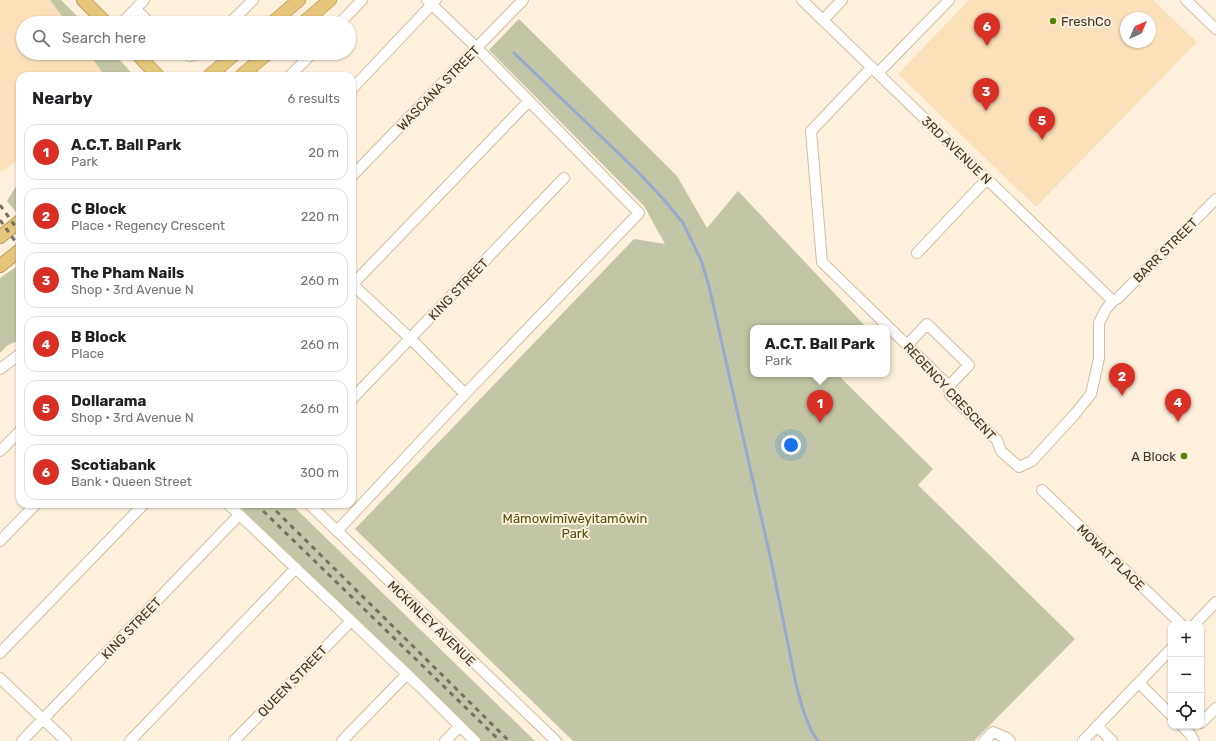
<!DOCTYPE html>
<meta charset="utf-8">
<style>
body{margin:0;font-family:Rubik,sans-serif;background:#f2f2f2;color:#202124}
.controls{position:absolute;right:12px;bottom:12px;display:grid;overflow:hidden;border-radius:8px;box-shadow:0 1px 3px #0004}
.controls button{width:36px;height:36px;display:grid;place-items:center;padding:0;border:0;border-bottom:1px solid #e0e0e0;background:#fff;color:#202124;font:20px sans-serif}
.compass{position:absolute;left:1120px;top:12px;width:36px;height:36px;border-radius:50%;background:#fff;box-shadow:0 1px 3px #0004;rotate:44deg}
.you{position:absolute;left:791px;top:445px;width:14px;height:14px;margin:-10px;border:3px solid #fff;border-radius:50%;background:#1a73e8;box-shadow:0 0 0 6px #1a73e833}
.badge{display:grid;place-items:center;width:26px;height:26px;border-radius:50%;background:#d93025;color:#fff;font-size:13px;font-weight:700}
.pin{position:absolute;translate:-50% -33px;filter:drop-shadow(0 1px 2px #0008)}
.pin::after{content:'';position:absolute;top:21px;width:14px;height:12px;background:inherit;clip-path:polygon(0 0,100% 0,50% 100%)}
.popup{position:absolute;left:750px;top:325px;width:140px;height:52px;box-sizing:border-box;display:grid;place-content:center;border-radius:8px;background:#fff;filter:drop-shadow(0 1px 3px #0005);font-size:13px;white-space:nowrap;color:#757577}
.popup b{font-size:15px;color:#202124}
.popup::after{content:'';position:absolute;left:50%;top:100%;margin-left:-8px;border:8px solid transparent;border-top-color:#fff}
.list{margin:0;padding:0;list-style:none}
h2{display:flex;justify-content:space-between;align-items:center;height:52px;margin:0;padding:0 16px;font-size:17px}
h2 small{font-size:13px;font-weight:400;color:#757577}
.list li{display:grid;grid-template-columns:26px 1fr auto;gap:12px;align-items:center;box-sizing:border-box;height:56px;margin:0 8px 8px;padding:0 8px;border:1px solid #e0e0e0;border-radius:12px}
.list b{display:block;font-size:15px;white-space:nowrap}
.list p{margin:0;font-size:13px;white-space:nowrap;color:#757577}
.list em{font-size:13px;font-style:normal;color:#757577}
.icon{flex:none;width:22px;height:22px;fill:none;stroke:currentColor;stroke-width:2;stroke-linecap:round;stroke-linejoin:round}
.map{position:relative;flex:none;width:1216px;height:741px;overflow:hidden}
.search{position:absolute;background:#fff;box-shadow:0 1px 3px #0004;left:16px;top:16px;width:340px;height:44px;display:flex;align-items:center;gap:10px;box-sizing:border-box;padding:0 14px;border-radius:22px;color:#757577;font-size:15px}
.panel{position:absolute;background:#fff;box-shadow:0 1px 3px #0004;left:16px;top:72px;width:340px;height:436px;border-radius:12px}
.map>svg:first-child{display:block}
</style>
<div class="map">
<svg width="1216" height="741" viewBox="0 0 1216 741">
<rect width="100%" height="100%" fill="#fdf0dd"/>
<!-- built -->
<path fill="#fbe1ba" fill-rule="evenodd" d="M0,0H51L67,23H23V53H89L105,76H20V159L0,172Z
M969,0H1153L1197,42L1036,207L898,74ZM1126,18H1150V42H1126Z"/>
<!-- green -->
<path fill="#c2c6a6" d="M50,0H61L84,23H67Z
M519,19L677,176L707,228L738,191L867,328H753V374H844L841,378L933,469L918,485L1075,639L974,741H573L355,529L634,239L665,244L644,206L489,50Z
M88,53H114L134,76H105Z
M20,180V209L16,212L7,201Z
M20,264V340L8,345L0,353V278Z
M237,504H291L535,741H481Z"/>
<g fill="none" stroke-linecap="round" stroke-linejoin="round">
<!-- stream -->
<path stroke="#96a8cd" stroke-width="3" d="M514,53L638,172L666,202L683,223L701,260L709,286L772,565L796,684L803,710L811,730L818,741"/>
<!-- minor casing -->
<g stroke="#d3bd9e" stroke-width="12">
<path id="minor" d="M802,0L1113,301
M1186,0L1216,29
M135,9L150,23
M823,20L842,0
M122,23L144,0
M230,23L253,0
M340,23L362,0
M184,53L190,56L200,53
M872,67L811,131L822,262L949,386L950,395L997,440L1001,451L1019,467L1032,461L1075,414L1091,394L1099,358V323L1106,309L1113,301L1118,298L1216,199
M878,73L949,0
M290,76L312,53
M352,89L436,0
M352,176L523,0
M917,253L987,179
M352,284L411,339L465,394
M352,285L529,101
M907,345L927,324L969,365L949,386
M0,369L20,354
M352,399L564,178
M0,451L20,431
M1042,490L1181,624
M228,504L407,674L475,741
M309,504L556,741
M337,531L465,394L639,213L477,48L427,0
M0,541L36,504
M1195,624L1216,602
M0,653L144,504
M0,678L66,741
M1139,683L1171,715
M1201,723L1216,708
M1097,726L1112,741
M1182,726L1190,734L1194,741
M22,741L239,515
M130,741L296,568
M234,741L351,621
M342,741L407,674
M445,741L460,726
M984,741L993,732L1007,738L1010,741
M1083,741L1171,649"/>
</g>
<!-- major casing -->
<g stroke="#a07b27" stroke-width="14">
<path id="major" d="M83,0L106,23
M272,23L299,0
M303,23L330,0
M136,53L158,76
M209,76L236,53
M241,76L268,53
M0,237L20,221
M0,266L20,250"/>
</g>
<!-- minor -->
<use href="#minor" stroke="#fff" stroke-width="10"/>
<!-- major -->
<use href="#major" stroke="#e6c67d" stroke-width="13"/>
<!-- rail -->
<path stroke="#796f61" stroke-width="3" stroke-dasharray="5 5" stroke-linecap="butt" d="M0,205L20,233
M0,220L20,248
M256,504L500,741
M269,504L509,741"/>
</g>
<!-- markers -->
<g fill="#578107" stroke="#fdf0dd" stroke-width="1.5">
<circle cx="1053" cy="21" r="4"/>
<circle cx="1184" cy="456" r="4"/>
</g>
<g text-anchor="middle" stroke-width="4" stroke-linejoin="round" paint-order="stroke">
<!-- poi labels -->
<g font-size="13" fill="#3d3528" stroke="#fdf0dd" text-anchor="start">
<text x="1061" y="26">FreshCo</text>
<text x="1176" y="461" text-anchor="end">A Block</text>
</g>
<!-- street labels -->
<g font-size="13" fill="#3d3528" stroke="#fdf0dd">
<text transform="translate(438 88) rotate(-46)" y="5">WASCANA STREET</text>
<text transform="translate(957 150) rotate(44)" y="5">3RD AVENUE N</text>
<text transform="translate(1165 250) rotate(-45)" y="5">BARR STREET</text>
<text transform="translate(458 289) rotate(-46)" y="5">KING STREET</text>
<text transform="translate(950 391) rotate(47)" y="5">REGENCY CRESCENT</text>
<text transform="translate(1111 557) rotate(44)" y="5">MOWAT PLACE</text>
<text transform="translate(432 623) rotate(44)" y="5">MCKINLEY AVENUE</text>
<text transform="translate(131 628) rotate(-46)" y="5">KING STREET</text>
<text transform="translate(292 681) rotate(-46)" y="5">QUEEN STREET</text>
</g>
<!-- park labels -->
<g font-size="13" fill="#4e530e" stroke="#fdf0dd">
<text x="575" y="523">Māmowimīwēyitamōwin<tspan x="575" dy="15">Park</tspan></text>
</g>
</g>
</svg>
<div class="controls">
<button>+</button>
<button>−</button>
<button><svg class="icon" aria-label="locate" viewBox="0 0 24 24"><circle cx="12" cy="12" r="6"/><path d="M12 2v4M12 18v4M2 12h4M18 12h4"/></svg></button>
</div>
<svg class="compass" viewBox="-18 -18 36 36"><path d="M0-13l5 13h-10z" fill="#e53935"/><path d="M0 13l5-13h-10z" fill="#757577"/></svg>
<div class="you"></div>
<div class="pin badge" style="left:820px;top:423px">1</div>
<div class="popup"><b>A.C.T. Ball Park</b>Park</div>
<div class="pin badge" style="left:1122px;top:396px">2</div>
<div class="pin badge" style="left:986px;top:111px">3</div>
<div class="pin badge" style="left:1178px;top:422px">4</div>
<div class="pin badge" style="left:1042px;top:140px">5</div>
<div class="pin badge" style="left:987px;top:46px">6</div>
<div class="search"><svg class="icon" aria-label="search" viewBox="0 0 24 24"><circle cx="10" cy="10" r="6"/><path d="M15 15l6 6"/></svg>Search here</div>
<section class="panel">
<h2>Nearby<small>6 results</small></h2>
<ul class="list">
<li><span class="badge">1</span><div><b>A.C.T. Ball Park</b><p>Park</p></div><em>20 m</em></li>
<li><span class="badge">2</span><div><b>C Block</b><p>Place · Regency Crescent</p></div><em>220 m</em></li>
<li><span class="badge">3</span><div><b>The Pham Nails</b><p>Shop · 3rd Avenue N</p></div><em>260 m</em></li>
<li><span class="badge">4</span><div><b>B Block</b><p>Place</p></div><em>260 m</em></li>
<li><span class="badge">5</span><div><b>Dollarama</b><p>Shop · 3rd Avenue N</p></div><em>260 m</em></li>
<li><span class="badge">6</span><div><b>Scotiabank</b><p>Bank · Queen Street</p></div><em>300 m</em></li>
</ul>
</section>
</div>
